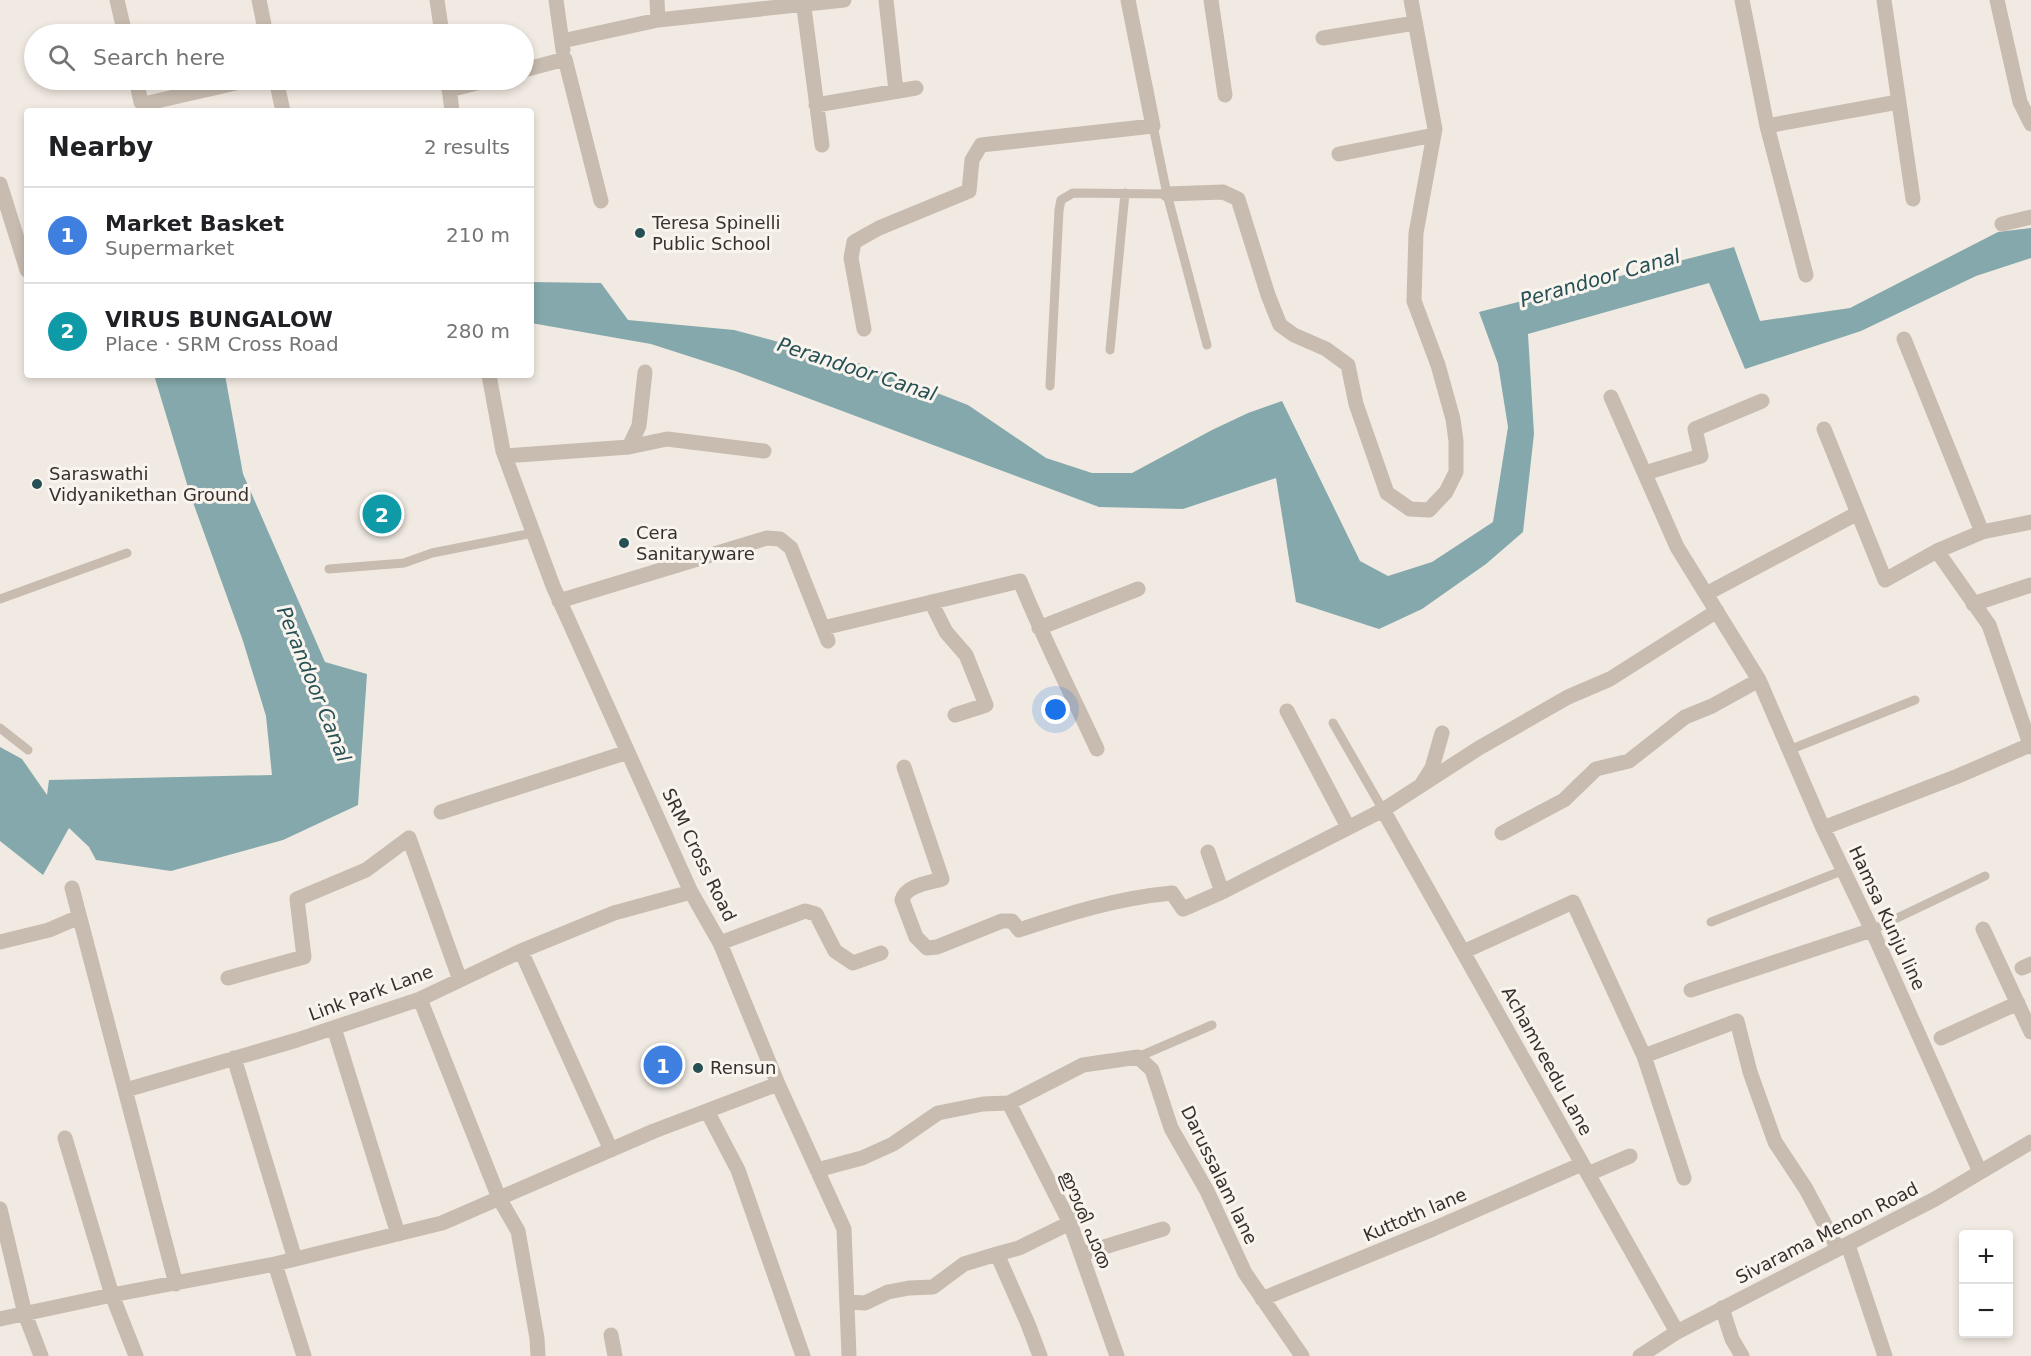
<!DOCTYPE html>
<meta charset="utf-8">
<style>
body{margin:0;font-family:"DejaVu Sans","Noto Sans Malayalam",sans-serif;background:#f2f2f2;color:#202124}
.controls{position:absolute;right:18px;bottom:18px;display:grid;overflow:hidden;border-radius:6px;box-shadow:0 3px 9px #0003}
.controls button{width:54px;height:54px;display:grid;place-items:center;padding:0;border:0;border-bottom:2px solid #e0e0e0;background:#fff;color:#202124;font:30px sans-serif}
.you{position:absolute;left:1056px;top:710px;width:21px;height:21px;margin:-15px;border:4px solid #fff;border-radius:50%;background:#1a73e8;box-shadow:0 0 0 9px #1a73e833}
.badge{display:grid;place-items:center;width:39px;height:39px;border-radius:50%;background:#7c3aed;color:#fff;font-size:20px;font-weight:700}
.pin{position:absolute;translate:-50% -50%;border:3px solid #fff;box-shadow:0 2px 6px #0006}
.list{margin:0;padding:0;list-style:none}
h2{display:flex;justify-content:space-between;align-items:center;height:78px;margin:0;padding:0 24px;font-size:26px}
h2 small{font-size:20px;font-weight:400;color:#757577}
.list li{display:grid;grid-template-columns:39px 1fr auto;gap:18px;align-items:center;box-sizing:border-box;height:96px;padding:0 24px;border-top:2px solid #e0e0e0}
.list b{display:block;font-size:22px;white-space:nowrap}
.list p{margin:0;font-size:20px;white-space:nowrap;color:#757577}
.list em{font-size:20px;font-style:normal;color:#757577}
.icon{flex:none;width:33px;height:33px;fill:none;stroke:currentColor;stroke-width:2;stroke-linecap:round;stroke-linejoin:round}
.map{position:relative;flex:none;width:2031px;height:1356px;overflow:hidden}
.search{position:absolute;background:#fff;box-shadow:0 3px 9px #0003;left:24px;top:24px;width:510px;height:66px;display:flex;align-items:center;gap:15px;box-sizing:border-box;padding:0 21px;border-radius:33px;color:#757577;font-size:22px}
.panel{position:absolute;background:#fff;box-shadow:0 3px 9px #0003;left:24px;top:108px;width:510px;height:270px;border-radius:6px}
.map>svg:first-child{display:block}
</style>
<div class="map">
<svg width="2031" height="1356" viewBox="0 0 2031 1356">
<rect width="100%" height="100%" fill="#f1eae2"/>
<!-- water -->
<path fill="#84a8ab" d="M2031,228V258L1976,276L1861,331L1745,369L1709,283L1528,334L1534,434L1523,532L1486,564L1422,609L1379,629L1296,602L1276,478L1183,509L1099,507L735,371L651,344L531,323V282L601,283L628,320L734,330L865,365L968,405L1046,458L1092,473H1132L1212,430L1248,413L1282,401L1360,561L1388,576L1432,562L1493,522L1508,427L1498,364L1479,312L1734,247L1760,321L1850,308L1998,232Z
M154,375H225L243,474L325,662L367,674L358,805L283,840L171,871L96,860L89,847L69,828L43,875L0,841V747L22,759L47,795L49,780L272,775L266,716L243,641L190,494Z"/>
<g fill="none" stroke-linecap="round" stroke-linejoin="round">
<!-- service -->
<path stroke="#c8bbaf" stroke-width="9" d="M1153,126L1167,194L1207,345
M1110,350L1125,193
M1050,386L1059,210L1061,200L1073,193L1167,194
M329,569L404,563L432,553L533,533
M0,599L127,553
M1333,723L1383,810
M0,728L28,750
M1789,750L1915,700
M1711,922L1844,870
M1872,930L1985,876
M1138,1057L1212,1025"/>
<!-- minor -->
<path stroke="#c8bbaf" stroke-width="15" d="M117,0L125,34
M259,0L266,34
M437,0L442,34
M556,0L563,50
M657,0L658,20
M803,0L822,145
M886,0L896,91
M1211,0L1225,95
M1742,0L1767,126L1806,275
M1884,0L1913,199
M1997,0L2020,102L2031,124
M1323,38L1415,23
M562,41L658,20L844,0
M524,70L565,59L601,201
M136,80L141,102L148,103L249,80
M276,80L283,111
M448,80L452,111
M449,90L489,80
M816,105L916,88
M1767,126L1898,102
M1339,154L1434,135
M0,184L27,270
M1167,194L1223,192L1238,199L1268,295L1280,325L1294,335L1326,349L1348,365L1356,404L1387,493L1410,509L1429,510L1446,492L1456,472V441L1453,419L1438,365L1414,301L1416,233L1435,129L1411,0
M2002,224L2031,217
M864,329L851,258L854,242L879,228L969,191L972,160L981,145L1153,126L1128,0
M1904,339L1982,532
M489,375L503,451L553,586L691,892L720,943L778,1084L844,1229L849,1356
M1611,397L1677,547L1759,680L1823,828L1872,930L1980,1172
M1824,429L1885,580L1937,551L1982,532L2031,522
M629,447L639,426L645,372
M505,456L629,447L667,439L764,451
M1645,473L1701,456L1695,429L1762,401
M1937,551L1989,625L2031,747
M1706,594L1858,513
M559,601L767,538L780,539L791,548L828,641
M931,602L946,632L966,655L986,705L955,715
M1973,604L2031,585
M823,628L1020,581C1043,638 1071,693 1097,749
M1039,628L1138,589
M1287,711L1348,827
M904,767L942,879C929,883 906,885 902,900L916,937L927,948L937,947L1002,921H1012L1019,930C1070,913 1118,898 1172,893L1183,909L1222,892L1383,810L1479,748L1568,697L1610,679L1717,611
M1423,782L1432,768L1442,733
M1383,810L1677,1332
M441,812L628,752
M1823,828L1958,776L2030,745
M1502,833L1564,800L1596,769L1629,761L1685,717L1712,706L1759,680
M1208,852L1222,892
M72,888L176,1284
M1983,929L2031,1032
M0,942L49,930L79,917
M720,943L805,911L816,914L835,951L853,963L881,953
M521,951L611,1150
M1463,952L1573,902L1644,1056L1684,1178
M2022,968L2031,964
M228,978L304,957L297,899L366,870L409,838L460,980
M1691,990L1872,930
M420,999L499,1198L518,1231L537,1338L538,1356
M334,1028L398,1234
M1941,1038L2018,1003
M1644,1056L1737,1021L1750,1072L1775,1142L1806,1189L1838,1249
M234,1058L295,1259
M126,1090L297,1040L420,999L521,951L614,913L691,892
M1009,1103L1070,1223L1117,1356
M707,1111L738,1170L803,1356
M65,1138L112,1295L136,1356
M817,1170L862,1158L893,1144L938,1113L983,1104L1009,1103L1083,1065L1138,1057L1152,1070L1171,1128L1207,1191L1245,1273L1302,1356
M1588,1174L1630,1156
M0,1209L25,1314L41,1356
M1848,1245L1885,1356
M997,1254L1019,1248L1084,1216
M1081,1254L1163,1229
M1262,1299L1433,1229L1582,1164
M847,1302L865,1303L888,1292L909,1288L933,1287L964,1264L997,1254L1028,1324L1040,1356
M1722,1308L1732,1339L1742,1356
M0,1319L112,1295L275,1264
M611,1335L615,1356
M304,1356L275,1264L442,1223L654,1131L778,1084"/>
<!-- tertiary -->
<path stroke="#c8bbaf" stroke-width="15" d="M1640,1356L1677,1332L1935,1199L2031,1142"/>
</g>
<!-- markers -->
<g fill="#265054" stroke="#f9f4ee" stroke-width="2">
<circle cx="640" cy="233" r="6"/>
<circle cx="37" cy="484" r="6"/>
<circle cx="624" cy="543" r="6"/>
<circle cx="698" cy="1068" r="6"/>
</g>
<g text-anchor="middle" stroke-width="6" stroke-linejoin="round" paint-order="stroke">
<!-- poi labels -->
<g font-size="18" fill="#38302c" stroke="#f9f4ee" text-anchor="start">
<text x="652" y="229">Teresa Spinelli<tspan x="652" dy="21">Public School</tspan></text>
<text x="49" y="480">Saraswathi<tspan x="49" dy="21">Vidyanikethan Ground</tspan></text>
<text x="636" y="539">Cera<tspan x="636" dy="21">Sanitaryware</tspan></text>
<text x="710" y="1074">Rensun</text>
</g>
<!-- street labels -->
<g font-size="18" fill="#38302c" stroke="#f9f4ee">
<text transform="translate(699 855) rotate(64)" y="6">SRM Cross Road</text>
<text transform="translate(1887 918) rotate(65)" y="6">Hamsa Kunju line</text>
<text transform="translate(371 993) rotate(-20)" y="6">Link Park Lane</text>
<text transform="translate(1547 1061) rotate(61)" y="6">Achamveedu Lane</text>
<text transform="translate(1219 1175) rotate(64)" y="6">Darussalam lane</text>
<text transform="translate(1415 1215) rotate(-23)" y="6">Kuttoth lane</text>
<text transform="translate(1086 1220) rotate(67)" y="6">ഈശി പാത</text>
<text transform="translate(1827 1233) rotate(-27)" y="6">Sivarama Menon Road</text>
</g>
<!-- water labels -->
<g font-size="20" font-style="italic" fill="#265054" stroke="#f9f4ee">
<text transform="translate(1600 278) rotate(-16)" y="7">Perandoor Canal</text>
<text transform="translate(857 369) rotate(18)" y="7">Perandoor Canal</text>
<text transform="translate(314 684) rotate(68)" y="7">Perandoor Canal</text>
</g>
</g>
</svg>
<div class="controls">
<button>+</button>
<button>−</button>
</div>
<div class="you"></div>
<div class="pin badge" style="left:663px;top:1065px;background:#3f7fe0">1</div>
<div class="pin badge" style="left:382px;top:514px;background:#0f9aa8">2</div>
<div class="search"><svg class="icon" aria-label="search" viewBox="0 0 24 24"><circle cx="10" cy="10" r="6"/><path d="M15 15l6 6"/></svg>Search here</div>
<section class="panel">
<h2>Nearby<small>2 results</small></h2>
<ul class="list">
<li><span class="badge" style="background:#3f7fe0">1</span><div><b>Market Basket</b><p>Supermarket</p></div><em>210 m</em></li>
<li><span class="badge" style="background:#0f9aa8">2</span><div><b>VIRUS BUNGALOW</b><p>Place · SRM Cross Road</p></div><em>280 m</em></li>
</ul>
</section>
</div>
